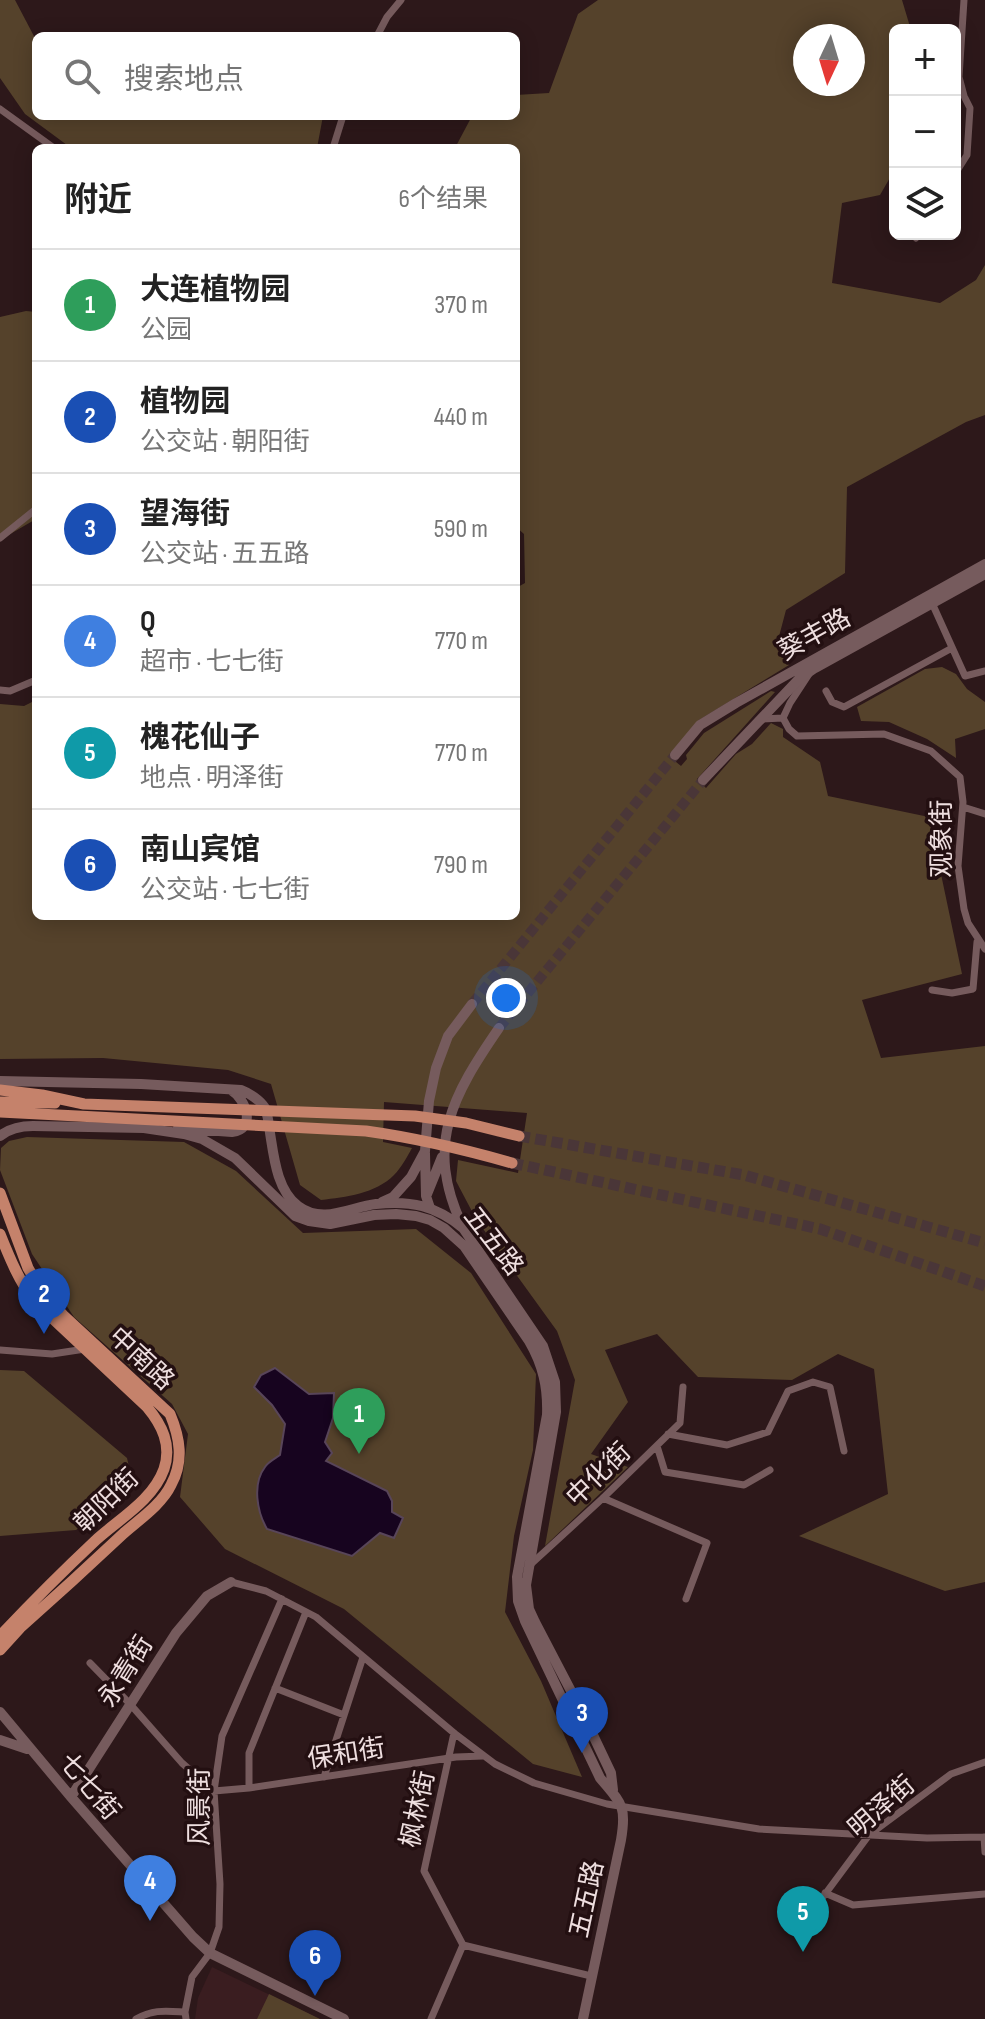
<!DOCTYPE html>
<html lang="zh">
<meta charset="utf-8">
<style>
body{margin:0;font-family:"Sofia Sans Condensed","Noto Sans SC",sans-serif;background:#f2f2f2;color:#222}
.controls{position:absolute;right:24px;top:24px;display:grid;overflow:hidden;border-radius:12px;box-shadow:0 4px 20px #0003}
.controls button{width:72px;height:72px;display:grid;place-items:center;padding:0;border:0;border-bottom:2px solid #e0e0e0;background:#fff;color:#222;font:40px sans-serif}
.compass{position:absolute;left:793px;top:24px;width:72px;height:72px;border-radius:50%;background:#fff;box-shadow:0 4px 20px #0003;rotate:184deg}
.you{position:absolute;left:506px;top:998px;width:28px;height:28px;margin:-20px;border:6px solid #fff;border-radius:50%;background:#1a73e8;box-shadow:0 0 0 12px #1a73e833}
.badge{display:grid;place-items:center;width:52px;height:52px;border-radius:50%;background:#406b7e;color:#fff;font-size:26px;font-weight:700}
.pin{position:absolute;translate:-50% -66px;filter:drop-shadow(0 2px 4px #0008)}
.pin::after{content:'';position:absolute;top:42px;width:28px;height:24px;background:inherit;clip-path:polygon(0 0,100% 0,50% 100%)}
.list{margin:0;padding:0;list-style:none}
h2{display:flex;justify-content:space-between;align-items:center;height:104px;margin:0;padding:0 32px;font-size:34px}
h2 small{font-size:26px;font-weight:400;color:#767676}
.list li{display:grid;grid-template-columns:52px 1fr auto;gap:24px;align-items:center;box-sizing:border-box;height:112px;padding:0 32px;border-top:2px solid #e0e0e0}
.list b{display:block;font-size:30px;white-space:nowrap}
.list p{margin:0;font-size:26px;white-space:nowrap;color:#767676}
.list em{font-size:26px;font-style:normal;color:#767676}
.icon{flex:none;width:44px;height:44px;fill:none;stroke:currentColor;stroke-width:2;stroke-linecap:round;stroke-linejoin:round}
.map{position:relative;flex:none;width:985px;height:2019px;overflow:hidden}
.search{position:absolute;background:#fff;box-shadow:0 4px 20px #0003;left:32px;top:32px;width:488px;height:88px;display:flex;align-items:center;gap:20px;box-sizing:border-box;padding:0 28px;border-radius:12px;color:#767676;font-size:30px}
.panel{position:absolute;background:#fff;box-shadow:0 4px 20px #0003;left:32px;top:144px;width:488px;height:776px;border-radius:12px}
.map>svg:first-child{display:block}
</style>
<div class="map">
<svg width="985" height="2019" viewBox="0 0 985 2019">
<rect width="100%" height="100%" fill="#2d181a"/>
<!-- built -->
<path fill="#3a1d20" d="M212,1967L320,2019H195L198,1998Z"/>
<!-- green -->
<path fill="#55422b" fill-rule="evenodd" d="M0,0H15L36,40V116H323L317,148H71L25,114L0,78Z
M598,0H902L911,30H895V169L880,195L842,203L832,283L940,303L976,280L985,265V415L966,422L847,487L845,573L786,610L777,644L789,665L699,720L670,757L681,766L687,759L686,755L704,733L771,691L775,692L697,779L706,788L736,754L752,744L771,723L783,729V737L820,762L828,796L929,817L962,974L862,1000L881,1058L985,1046V1582L945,1591L799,1536L888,1494L874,1369L838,1354L792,1380L698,1377L657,1334L605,1350L628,1402L591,1454L628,1467L545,1546L575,1380L557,1331L476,1219L456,1181L458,1160L518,1173L527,1113L384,1102L383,1142L412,1148C407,1157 401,1168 394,1175C375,1194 346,1197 321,1200L300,1185L271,1084L228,1070L103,1058L0,1059V704L24,706L36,700V916H516V588L525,583L524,534L516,527V148H455L472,116H516V95L549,93L578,14ZM805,36H853V84H805Z
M26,311L36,312V519L0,540V317Z
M942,667L956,674L967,689L985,702V729L955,739L956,758L927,739L889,722L861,721L857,707L925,669Z
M27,1137L184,1142L236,1171L303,1233L416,1229L471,1273L536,1374L533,1450L514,1536L505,1612L541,1681L582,1777L533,1764L344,1609L225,1549L180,1497L188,1434L172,1404L74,1317L32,1254L0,1170L1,1148L9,1141Z
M0,1370L24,1371L127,1458L134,1489L76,1530L0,1536Z
M269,1994L320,2019H257Z"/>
<!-- water -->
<path fill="#17041f" stroke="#584559" stroke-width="2" d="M275,1368L309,1394L334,1393L333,1418L325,1442L332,1453L326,1461L387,1491L392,1501V1512L403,1518L394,1538L380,1533L352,1556L267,1529C257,1512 252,1484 265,1467C268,1462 276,1458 280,1455L285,1424L272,1405L254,1387L261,1375Z"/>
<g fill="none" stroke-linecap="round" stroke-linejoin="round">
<!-- secondary-tunnel -->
<path stroke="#4a3638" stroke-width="10" stroke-dasharray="10 5" stroke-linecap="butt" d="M472,1004L675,755
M499,1028L703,780"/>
<!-- primary-tunnel -->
<path stroke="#4a3638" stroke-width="11" stroke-dasharray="11 5.5" stroke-linecap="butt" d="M519,1136L744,1175L985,1243
M512,1163L820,1229L985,1286"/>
<!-- street -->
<path stroke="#765b5d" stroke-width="7" d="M377,36L387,17L401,0
M0,109L54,148
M333,148L343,116
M955,174L967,155L970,108L964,96L959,77L964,0
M916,238L918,234
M0,538L36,509
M932,603L965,676L985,671
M0,690L10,691L36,680
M826,691L832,702L844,707L952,648
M783,718L789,729L797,736L884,734L931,751L960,777L963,802L958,866L964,909L968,923L985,949
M760,719L783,718L790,703L809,674
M963,807L985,814
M932,990L952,993L973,989L977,942
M0,1350L52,1354L85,1349
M668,1434L727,1445L768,1432L788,1391L813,1382L830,1387L844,1451
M657,1446L665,1472L744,1485L770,1470
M603,1498L707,1543L686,1599
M530,1565L603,1498L680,1423L683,1387
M231,1582L266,1591L316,1617L454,1733L495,1764L534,1783L607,1804L759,1829L927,1838L985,1837
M90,1663L130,1704L182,1763L214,1791L249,1788L456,1757L483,1756
M275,1688L344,1715
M454,1733L424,1871L463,1945L591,1976
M324,1777L363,1657
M249,1788V1753L306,1612
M984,1837L985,1852
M825,1893L853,1905L985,1894
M820,1901L869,1835L951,1774L985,1762
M136,2019C153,2009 166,2011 185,2012
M186,2019L185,2012L192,1977L210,1953L219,1927L220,1884L214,1791L222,1736L282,1599
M431,2019L463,1945"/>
<!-- secondary -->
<path stroke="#765b5d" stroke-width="10" d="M675,755L700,725L736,703L985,564
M703,780L799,679L815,668L985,574
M0,1081L141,1084L241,1090C249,1093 260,1100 265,1108C268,1115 269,1125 270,1133C274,1158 277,1190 298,1206C323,1225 350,1207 376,1204C411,1200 436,1206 463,1228L543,1346L555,1382L556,1412L526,1585L529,1609L535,1622L583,1714L611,1773L613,1790
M178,1128L232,1132C257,1129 246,1099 231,1090
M0,1136C10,1128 20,1126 33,1126L144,1128L184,1134L202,1139L235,1158L295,1216L309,1221L330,1224L374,1215L396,1214L416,1216L430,1220L444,1228L464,1246L529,1341C543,1365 548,1387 547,1415L517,1577L518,1601L525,1621L600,1778C621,1803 627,1805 621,1840L583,2019
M425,1153L426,1196L430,1208
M427,1194L442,1157
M382,1202L393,1197L411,1177L425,1151L429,1101L436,1068L448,1036L472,1004
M462,1225C424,1145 453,1095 499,1028
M0,1712L71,1797L193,1937L210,1953L344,2019
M0,1740L27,1749
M71,1797L176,1633L207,1596L231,1582"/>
<!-- primary -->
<path stroke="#c5826b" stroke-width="11" d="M0,1090L42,1095L84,1104L415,1116L466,1123L519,1136
M0,1102L55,1103
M0,1112L366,1131C416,1138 463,1149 512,1163
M0,1193L28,1268L42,1292L63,1315L170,1414C180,1438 184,1461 171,1485C162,1504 140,1519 124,1533C90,1565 55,1597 20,1628L0,1650
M0,1234C10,1259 19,1281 35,1302L147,1407C162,1425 172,1445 164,1469C153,1500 119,1519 96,1540C63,1571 31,1603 0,1636"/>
</g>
<g text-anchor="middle" stroke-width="7" stroke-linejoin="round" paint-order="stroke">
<!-- street labels -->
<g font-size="26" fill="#eededf" stroke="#230f11">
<text transform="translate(814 634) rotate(-29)" y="9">葵丰路</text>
<text transform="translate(941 839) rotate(-90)" y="9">观象街</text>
<text transform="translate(494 1241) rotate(52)" y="9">五五路</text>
<text transform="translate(142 1358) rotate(43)" y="9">中南路</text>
<text transform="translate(598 1474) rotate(-44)" y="9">中化街</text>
<text transform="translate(106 1500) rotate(-44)" y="9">朝阳街</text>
<text transform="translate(125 1671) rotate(-58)" y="9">永青街</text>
<text transform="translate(346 1753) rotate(-9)" y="9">保和街</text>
<text transform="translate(90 1786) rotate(50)" y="9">七七街</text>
<text transform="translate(881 1806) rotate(-41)" y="9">明泽街</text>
<text transform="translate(199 1807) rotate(-90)" y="9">风景街</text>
<text transform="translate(417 1809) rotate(-78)" y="9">枫林街</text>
<text transform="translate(586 1899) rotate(-78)" y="9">五五路</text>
</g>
</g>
</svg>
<div class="controls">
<button>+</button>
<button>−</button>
<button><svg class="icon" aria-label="layers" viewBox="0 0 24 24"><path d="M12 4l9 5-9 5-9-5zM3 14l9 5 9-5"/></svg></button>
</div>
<svg class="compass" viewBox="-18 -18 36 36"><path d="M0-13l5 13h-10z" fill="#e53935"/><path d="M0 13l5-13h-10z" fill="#767676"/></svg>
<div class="you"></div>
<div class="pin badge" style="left:359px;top:1454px;background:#2e9e5b">1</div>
<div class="pin badge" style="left:44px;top:1334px;background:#1a4fb4">2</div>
<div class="pin badge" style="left:582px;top:1753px;background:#1a4fb4">3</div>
<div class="pin badge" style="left:150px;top:1921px;background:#3f7fe0">4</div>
<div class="pin badge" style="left:803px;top:1952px;background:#0f9aa8">5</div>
<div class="pin badge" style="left:315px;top:1996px;background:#1a4fb4">6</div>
<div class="search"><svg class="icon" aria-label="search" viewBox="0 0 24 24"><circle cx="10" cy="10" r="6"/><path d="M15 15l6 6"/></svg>搜索地点</div>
<section class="panel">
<h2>附近<small>6个结果</small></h2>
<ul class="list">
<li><span class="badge" style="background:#2e9e5b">1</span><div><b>大连植物园</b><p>公园</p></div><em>370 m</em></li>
<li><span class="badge" style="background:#1a4fb4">2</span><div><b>植物园</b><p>公交站 · 朝阳街</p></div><em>440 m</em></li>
<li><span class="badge" style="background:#1a4fb4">3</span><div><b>望海街</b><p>公交站 · 五五路</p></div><em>590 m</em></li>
<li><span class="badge" style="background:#3f7fe0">4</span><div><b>Q</b><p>超市 · 七七街</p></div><em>770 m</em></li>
<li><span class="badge" style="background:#0f9aa8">5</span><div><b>槐花仙子</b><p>地点 · 明泽街</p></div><em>770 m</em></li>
<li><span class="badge" style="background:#1a4fb4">6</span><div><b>南山宾馆</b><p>公交站 · 七七街</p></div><em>790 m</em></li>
</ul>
</section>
</div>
